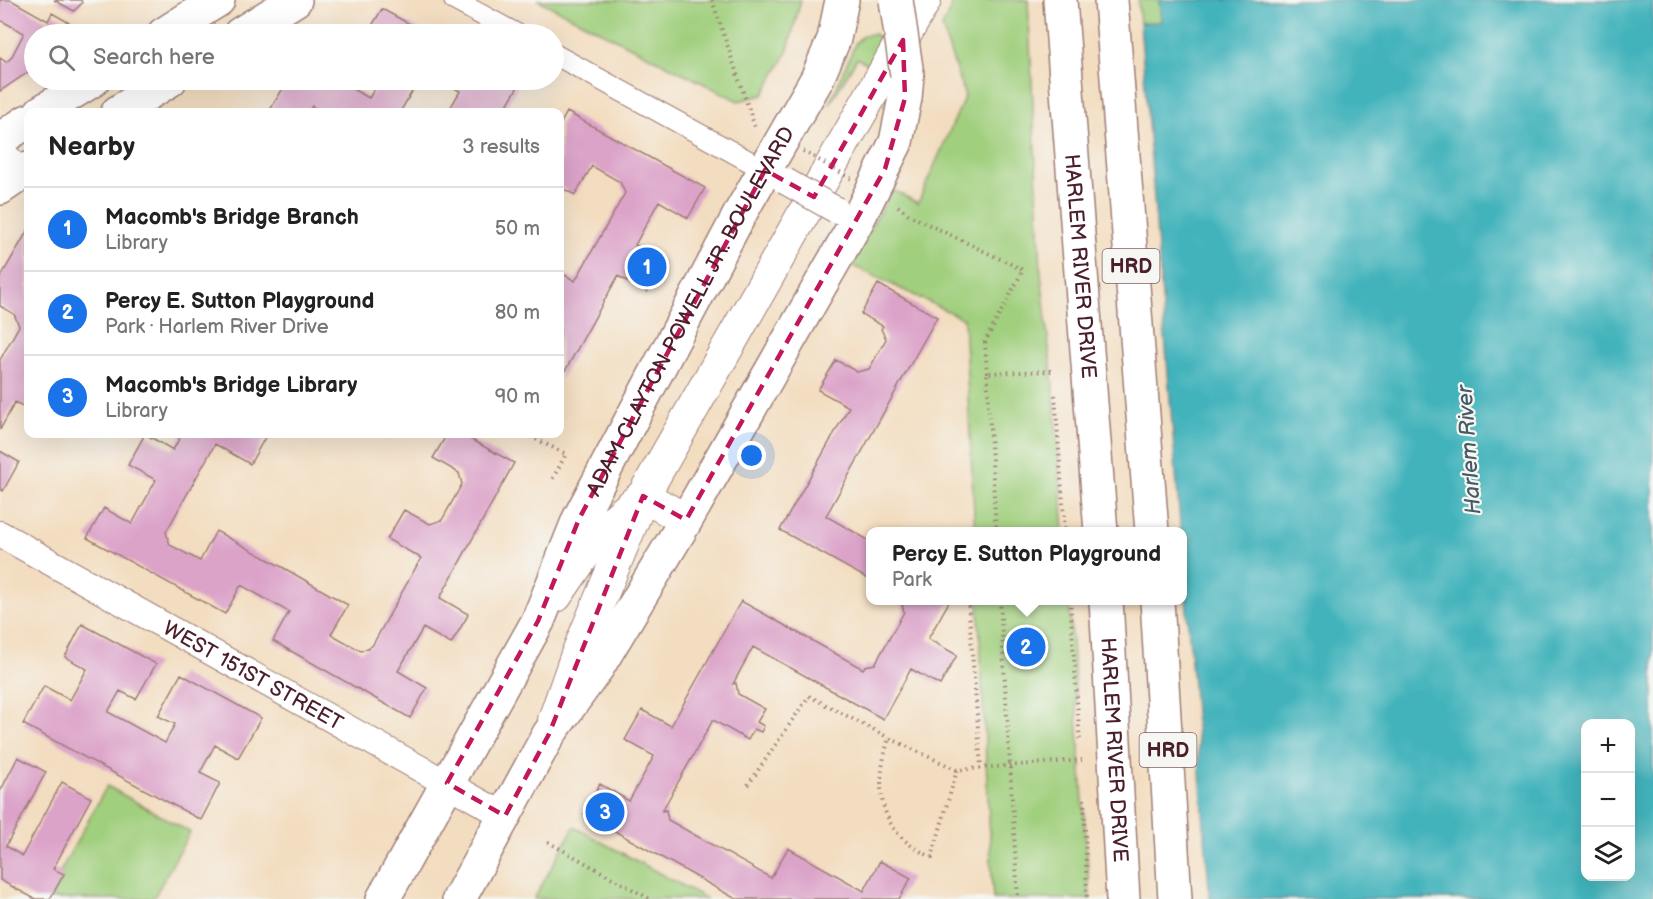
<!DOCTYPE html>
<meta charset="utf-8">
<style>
body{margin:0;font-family:"Balsamiq Sans",sans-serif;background:#f2f2f2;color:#222}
.controls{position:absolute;right:18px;bottom:18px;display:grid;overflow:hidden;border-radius:12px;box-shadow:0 6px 24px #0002}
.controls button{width:54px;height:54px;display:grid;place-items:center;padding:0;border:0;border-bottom:2px solid #e0e0e0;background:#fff;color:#222;font:30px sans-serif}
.you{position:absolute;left:752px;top:456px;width:21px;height:21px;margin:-15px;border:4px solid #fff;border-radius:50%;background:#1a73e8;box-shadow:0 0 0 9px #1a73e833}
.badge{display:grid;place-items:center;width:39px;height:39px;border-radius:50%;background:#1a73e8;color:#fff;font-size:20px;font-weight:700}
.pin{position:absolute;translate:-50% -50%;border:3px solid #fff;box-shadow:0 2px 6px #0006}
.popup{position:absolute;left:866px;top:527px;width:321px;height:78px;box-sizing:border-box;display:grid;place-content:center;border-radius:12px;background:#fff;filter:drop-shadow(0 2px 4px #0005);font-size:20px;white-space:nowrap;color:#767676}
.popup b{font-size:22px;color:#222}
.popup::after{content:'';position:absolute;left:50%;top:100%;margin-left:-12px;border:12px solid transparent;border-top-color:#fff}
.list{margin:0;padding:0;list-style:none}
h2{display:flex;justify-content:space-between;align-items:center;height:78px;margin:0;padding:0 24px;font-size:26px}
h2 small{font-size:20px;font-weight:400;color:#767676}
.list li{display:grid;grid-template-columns:39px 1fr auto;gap:18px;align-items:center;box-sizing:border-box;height:84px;padding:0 24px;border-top:2px solid #e0e0e0}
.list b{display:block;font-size:22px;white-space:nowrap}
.list p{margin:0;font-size:20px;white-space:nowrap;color:#767676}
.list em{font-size:20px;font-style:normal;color:#767676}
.icon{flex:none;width:33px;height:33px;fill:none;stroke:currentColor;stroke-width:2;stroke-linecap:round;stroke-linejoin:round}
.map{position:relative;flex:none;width:1653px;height:899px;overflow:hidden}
.search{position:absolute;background:#fff;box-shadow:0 6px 24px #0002;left:24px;top:24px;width:540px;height:66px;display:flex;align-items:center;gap:15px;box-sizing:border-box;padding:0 21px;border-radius:33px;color:#767676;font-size:22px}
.panel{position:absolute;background:#fff;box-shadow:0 6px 24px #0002;left:24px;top:108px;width:540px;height:330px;border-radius:12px}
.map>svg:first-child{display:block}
</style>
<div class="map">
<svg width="1653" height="899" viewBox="0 0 1653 899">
<rect width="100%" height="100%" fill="#f6f6f2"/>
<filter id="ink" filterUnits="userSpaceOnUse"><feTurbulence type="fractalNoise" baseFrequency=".0167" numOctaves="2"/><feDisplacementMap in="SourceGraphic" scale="12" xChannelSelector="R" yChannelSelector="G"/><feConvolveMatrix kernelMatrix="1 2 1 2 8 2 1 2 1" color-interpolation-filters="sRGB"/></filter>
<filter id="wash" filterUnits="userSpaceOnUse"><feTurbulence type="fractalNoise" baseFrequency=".008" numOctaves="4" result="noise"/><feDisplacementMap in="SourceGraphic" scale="24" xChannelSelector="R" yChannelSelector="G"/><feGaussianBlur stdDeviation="1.35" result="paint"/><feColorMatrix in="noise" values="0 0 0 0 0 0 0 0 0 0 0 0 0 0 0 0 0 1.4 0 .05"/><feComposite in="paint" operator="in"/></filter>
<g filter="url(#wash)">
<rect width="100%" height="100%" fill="#f3ddc0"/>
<!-- green -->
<path fill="#a0cf7d" stroke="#757754" stroke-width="1.5" d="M538,0H801L787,53L763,95L738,101Z
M954,0H1028L1041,273L1054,395L1064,531H975L964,319L849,264L893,190L918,203L965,96L942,28Z
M1138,0H1159L1162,22L1140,23Z
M874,34C889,42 886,59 886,74L857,58L829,105L856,42L864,35Z
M978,601H1069L1090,899H993Z
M107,786L190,832L153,899H50L63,875L60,872Z
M574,827L707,899H534Z"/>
<!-- water -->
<path fill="#43b3bb" stroke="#466973" stroke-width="1.5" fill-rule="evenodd" d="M1159,0H1653V899H1210L1140,23L1161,22ZM1586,724H1630V876H1586Z"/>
<g id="blocks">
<!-- building -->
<path fill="#dca3c9" d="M0,0H11L48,21L52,13L89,34H34V68L0,91V58L6,62L11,58L24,33L0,20Z
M54,0H81L82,3L74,11Z
M382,9L428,34H367Z
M288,80H336L369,98L380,80H419L400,112H324L312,106L308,112H275L270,110Z
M439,80H509L519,85L503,112H448L460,91Z
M567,112L705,188L688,218L659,201L635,245L664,262L647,292L618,276L560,380V272L575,281L625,193L620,182L592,166L575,195L560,187V125Z
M28,230V409L15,402L0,430V360L19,326L14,314L0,306V278Z
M878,284L937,317L826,516L870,541V580L780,530L849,407L818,390L836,360L857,372L869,369L886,339L881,329L883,326L861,314Z
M145,434L173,450L182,434H267L250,464L215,444L166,532L170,545L200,561L216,531L282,567L348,605L331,634L361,651L372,646L421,558L387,539L404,510L430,524L442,520L462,484L459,473L433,458L447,434H461L514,463L440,598L468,614L467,617L451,644L423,628L398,671L427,688L410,718L273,641L289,612L241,585L225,614L87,538L104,508L132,524L156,480L128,465Z
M0,451L19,462L3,491L0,489Z
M901,600H950L928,639L957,655L940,685L911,669L883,719L753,647L733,684L736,683L738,694L765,709L757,722L764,726L761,732L754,729L748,740L713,720L662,811L666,810L668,820L771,878L788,848L864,891L880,861L911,878L899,899H736L584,814L600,784L629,801L654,756L625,740L642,710L671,726L741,601L863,669L865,666L875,664L904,612Z
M82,624L156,664L136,699L120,691L108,712L165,743L175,724L158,716L181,674L261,718L238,758L215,745L200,773L220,783L201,820L23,724L44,686L70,700L87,669L65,657Z
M18,757L46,772L6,846L22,856L62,782L91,798L53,869L64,874L50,899H35L0,880V792Z"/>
</g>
</g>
<g filter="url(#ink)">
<use href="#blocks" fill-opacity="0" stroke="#9e7e76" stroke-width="1.5"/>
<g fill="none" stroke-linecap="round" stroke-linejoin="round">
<!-- pedestrian casing -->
<g stroke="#9e7e76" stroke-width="22">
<path id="pedestrian" d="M454,0L517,34
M554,54L765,170"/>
</g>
<!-- minor casing -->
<g stroke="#9e7e76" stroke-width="28">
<g id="minor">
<path d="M0,150L23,173"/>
<path id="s1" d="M0,534L505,816"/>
</g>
</g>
<!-- tertiary casing -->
<g stroke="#9e7e76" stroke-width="34">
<path id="tertiary" d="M643,496L686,520
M556,596L600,532L640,498
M554,720L576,657L643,496L925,0"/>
</g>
<!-- secondary casing -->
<g stroke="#9e7e76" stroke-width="36">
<path id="secondary" d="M164,34L218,0
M240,34L295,0
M41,112L93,80
M118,112L170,80
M0,139L28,121
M0,188L28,169"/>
</g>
<!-- primary casing -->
<g stroke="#9e7e76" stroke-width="36">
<g id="primary">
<path id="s2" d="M383,899L538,621L579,519L742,210L817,79L834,39L842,0"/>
<path d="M459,899L549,734L597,668L686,520L857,221L896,142L905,98L907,75"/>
</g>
</g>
<!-- motorway casing -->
<g stroke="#9e7e76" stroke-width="36">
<g id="motorway">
<path id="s3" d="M1060,0L1101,532"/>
<path d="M1111,0L1152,532"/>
<path id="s4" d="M1106,600L1123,899"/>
<path d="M1157,600L1175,899"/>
</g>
</g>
<!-- path -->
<path stroke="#9e7e76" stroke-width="4" stroke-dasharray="1.5 4.5" stroke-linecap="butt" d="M712,0L755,127
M898,206L909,215L1023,270L985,342L987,373
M1055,395L1065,532
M525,434L566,454L552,480
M996,532L987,373L1053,371
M968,600L981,767
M1000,600L1018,899
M1070,600L1080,743
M957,770L932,857C878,834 873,790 889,738L957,770L1082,760
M748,785L809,696L889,738
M1084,799L1087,899
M548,842L650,899"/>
<!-- pedestrian -->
<use href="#pedestrian" stroke="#fff" stroke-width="20"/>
<!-- minor -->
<use href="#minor" stroke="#fff" stroke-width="26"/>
<!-- tertiary -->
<use href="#tertiary" stroke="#fff" stroke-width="32"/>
<!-- secondary -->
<use href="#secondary" stroke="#fff" stroke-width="33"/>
<!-- primary -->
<use href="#primary" stroke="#fff" stroke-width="33"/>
<!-- motorway -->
<use href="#motorway" stroke="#fff" stroke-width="33"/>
<!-- minor-bridge casing -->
<g stroke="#9e7e76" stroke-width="28" stroke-linecap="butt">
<path id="minor-bridge" d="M785,181L836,210"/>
</g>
<!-- primary-bridge casing -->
<g stroke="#9e7e76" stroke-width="36" stroke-linecap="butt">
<path id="primary-bridge" d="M896,0L907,75"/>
</g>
<!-- path-bridge -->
<path stroke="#9e7e76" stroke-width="4" stroke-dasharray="1.5 4.5" stroke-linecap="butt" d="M803,151L852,179"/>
<!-- minor-bridge -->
<use href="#minor-bridge" stroke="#fff" stroke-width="26"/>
<!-- primary-bridge -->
<use href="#primary-bridge" stroke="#fff" stroke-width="33"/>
</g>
</g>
<!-- marked area -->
<path fill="none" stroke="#c2185b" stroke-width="4.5" stroke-dasharray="12 8" stroke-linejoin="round" d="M903,40L905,98L885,169L686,520L643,496L549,734L505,816L447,783L538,621L579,519L765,170L814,197Z"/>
<g text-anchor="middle" stroke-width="4.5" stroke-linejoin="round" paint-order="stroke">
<!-- shield labels -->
<g fill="#f6f6f2" stroke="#7e6067" stroke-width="1.5">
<rect x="1102.5" y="249" width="57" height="34" rx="4.5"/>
<rect x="1139.5" y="733" width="57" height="34" rx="4.5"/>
</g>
<g font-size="20" font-weight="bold" fill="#4a1f2b">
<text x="1131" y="273">HRD</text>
<text x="1168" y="757">HRD</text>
</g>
<!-- street labels -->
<g font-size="21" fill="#4a1f2b" stroke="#f6f6f2">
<text dy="7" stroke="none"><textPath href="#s3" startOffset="267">HARLEM RIVER DRIVE</textPath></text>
<text dy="7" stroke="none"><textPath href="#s2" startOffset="664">ADAM CLAYTON POWELL JR. BOULEVARD</textPath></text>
<text dy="7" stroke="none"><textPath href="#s1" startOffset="290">WEST 151ST STREET</textPath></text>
<text dy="7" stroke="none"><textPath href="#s4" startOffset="150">HARLEM RIVER DRIVE</textPath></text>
</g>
<!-- water labels -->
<g font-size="22" font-style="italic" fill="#475a65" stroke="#f6f6f2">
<text transform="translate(1468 450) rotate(-94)" y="8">Harlem River</text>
</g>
</g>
</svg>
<div class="controls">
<button>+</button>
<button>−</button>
<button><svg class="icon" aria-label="layers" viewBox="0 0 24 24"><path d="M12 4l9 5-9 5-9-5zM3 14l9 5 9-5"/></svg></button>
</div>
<div class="you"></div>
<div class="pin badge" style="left:647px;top:267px">1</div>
<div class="pin badge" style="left:1026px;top:647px">2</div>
<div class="popup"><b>Percy E. Sutton Playground</b>Park</div>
<div class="pin badge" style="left:605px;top:812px">3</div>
<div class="search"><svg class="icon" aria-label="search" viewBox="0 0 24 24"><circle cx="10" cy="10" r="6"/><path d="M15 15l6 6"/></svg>Search here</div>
<section class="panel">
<h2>Nearby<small>3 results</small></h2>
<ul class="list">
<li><span class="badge">1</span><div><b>Macomb's Bridge Branch</b><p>Library</p></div><em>50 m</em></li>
<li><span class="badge">2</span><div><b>Percy E. Sutton Playground</b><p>Park · Harlem River Drive</p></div><em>80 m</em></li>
<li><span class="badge">3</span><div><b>Macomb's Bridge Library</b><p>Library</p></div><em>90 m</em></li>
</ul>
</section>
</div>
